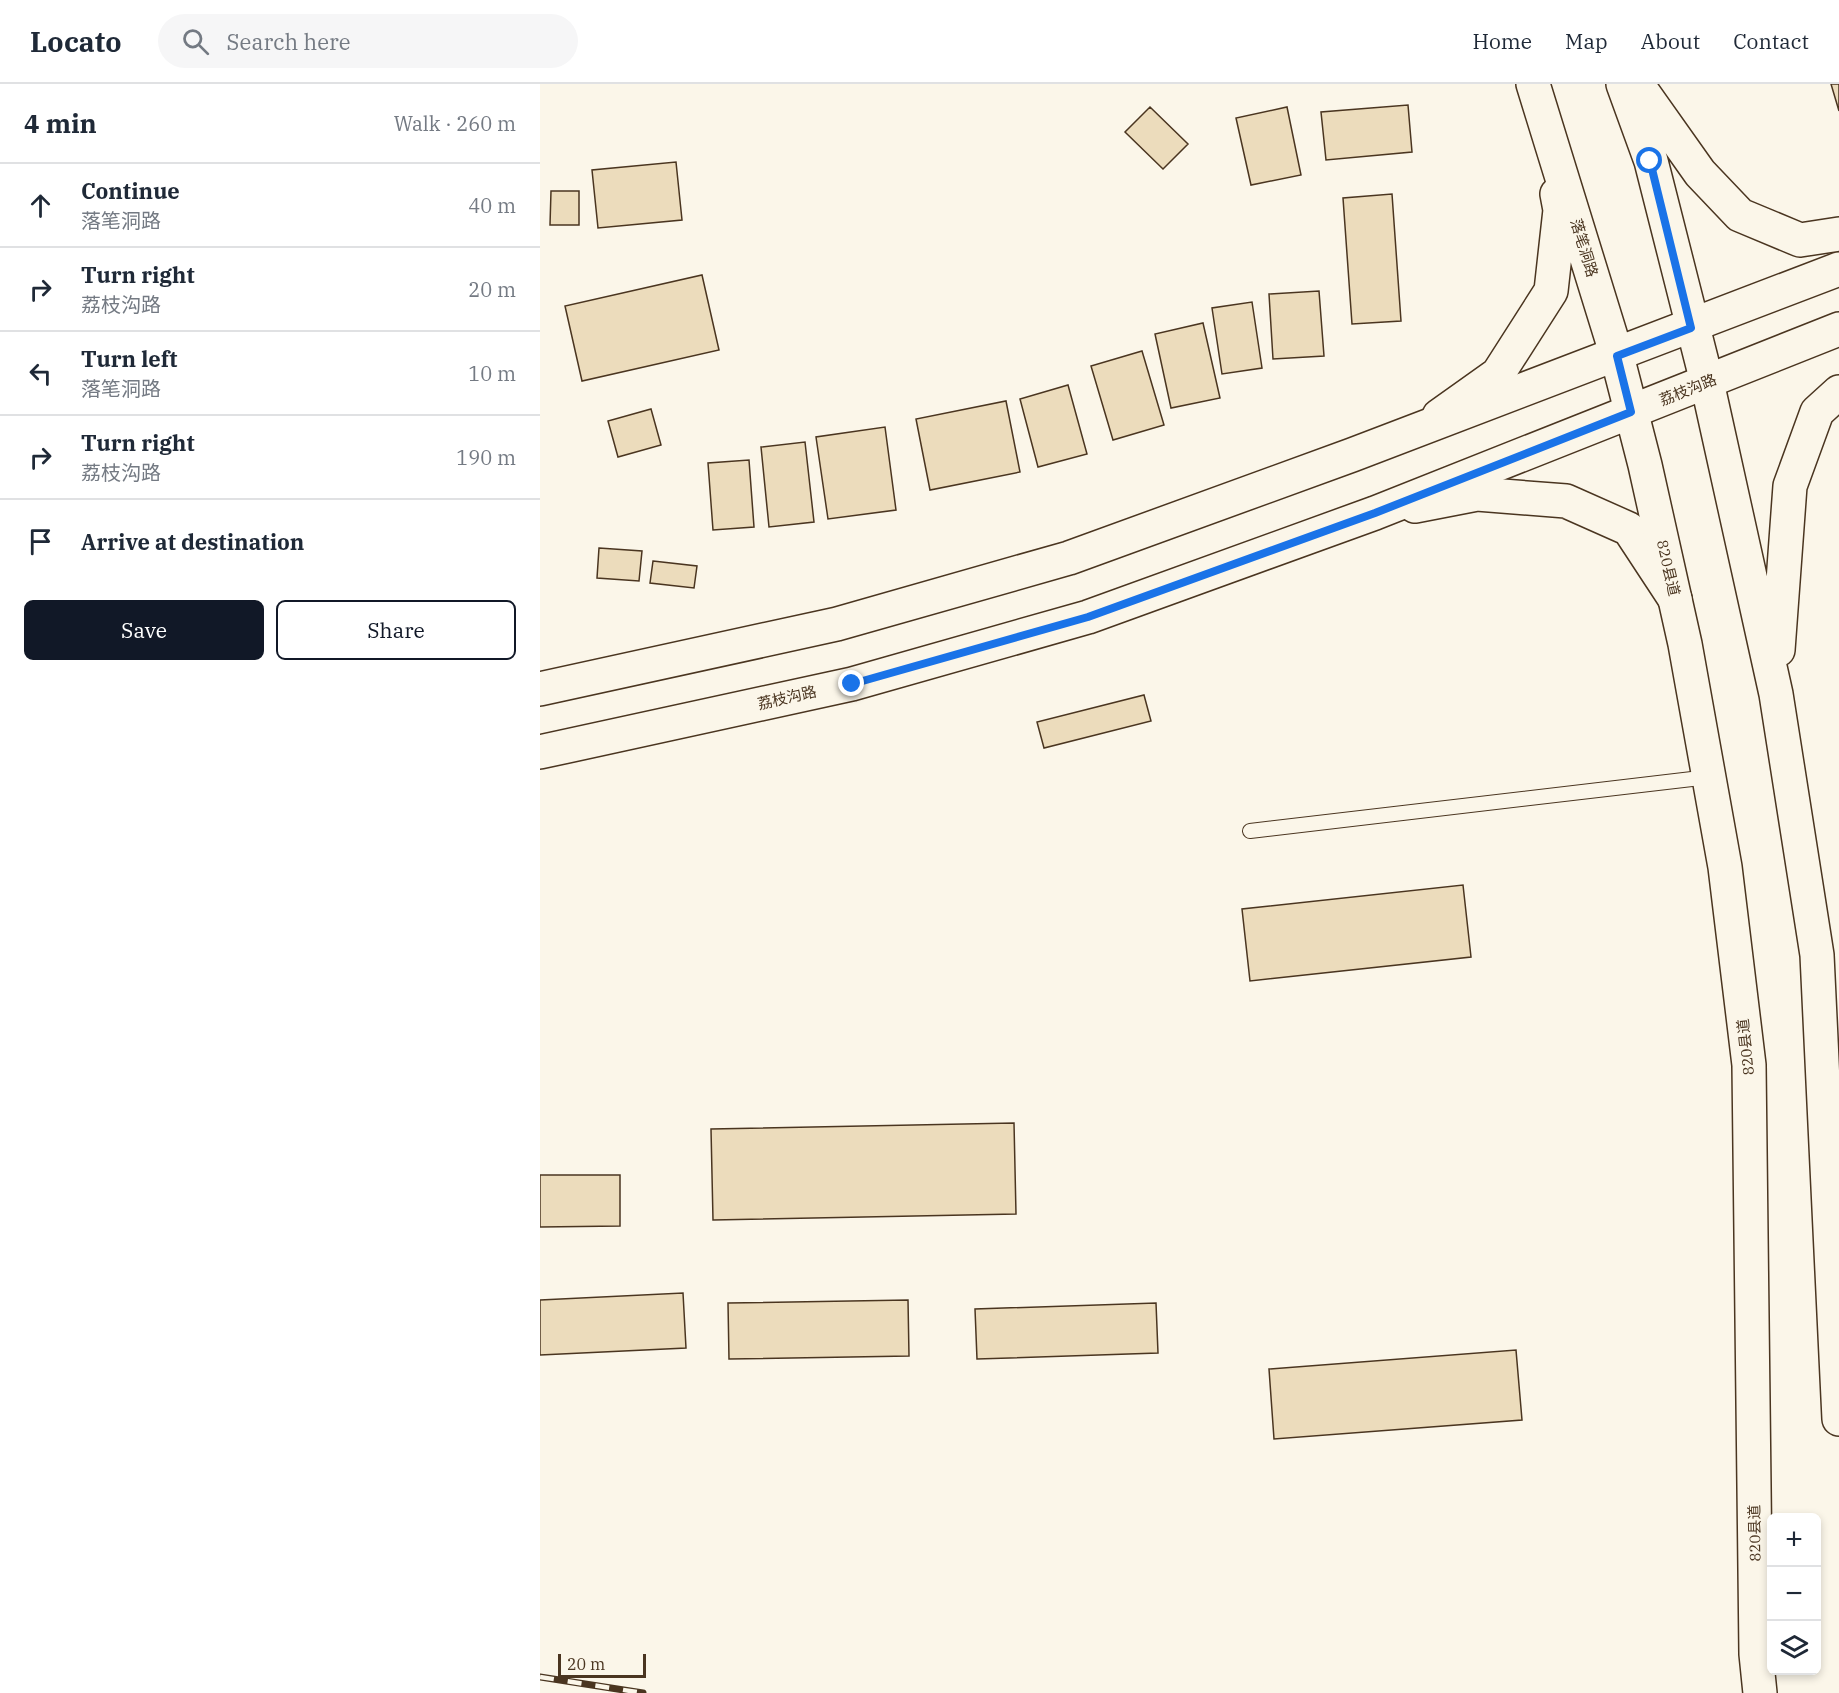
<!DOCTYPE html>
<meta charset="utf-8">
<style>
body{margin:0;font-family:"IBM Plex Serif","Noto Sans SC",serif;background:#f6f6f7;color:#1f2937}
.controls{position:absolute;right:18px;bottom:18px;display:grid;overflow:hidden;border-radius:9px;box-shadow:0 3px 9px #0003}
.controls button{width:54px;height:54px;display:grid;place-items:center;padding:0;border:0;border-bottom:2px solid #e0e1e3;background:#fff;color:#1f2937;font:30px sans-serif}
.scale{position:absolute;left:18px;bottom:15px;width:88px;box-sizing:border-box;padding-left:6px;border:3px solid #4a3520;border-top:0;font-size:16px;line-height:21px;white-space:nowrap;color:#4a3520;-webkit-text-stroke:4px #fbf6e9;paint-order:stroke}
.stop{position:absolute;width:18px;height:18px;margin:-14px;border:4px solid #1a73e8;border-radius:50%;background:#fff}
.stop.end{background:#1a73e8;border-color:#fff;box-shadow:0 2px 6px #0008}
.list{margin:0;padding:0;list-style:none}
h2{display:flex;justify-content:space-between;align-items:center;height:78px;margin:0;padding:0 24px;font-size:26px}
h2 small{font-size:20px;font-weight:400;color:#747a83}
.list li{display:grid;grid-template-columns:39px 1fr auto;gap:18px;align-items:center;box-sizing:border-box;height:84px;padding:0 24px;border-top:2px solid #e0e1e3}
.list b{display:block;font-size:22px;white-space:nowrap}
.list p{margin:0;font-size:20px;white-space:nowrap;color:#747a83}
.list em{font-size:20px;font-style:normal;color:#747a83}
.actions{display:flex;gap:12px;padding:18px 24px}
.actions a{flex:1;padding:14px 0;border:2px solid #111827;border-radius:9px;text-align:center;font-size:21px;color:#111827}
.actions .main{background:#111827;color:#fff}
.icon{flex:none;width:33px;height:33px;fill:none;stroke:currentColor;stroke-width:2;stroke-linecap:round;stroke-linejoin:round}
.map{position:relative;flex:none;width:1299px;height:1609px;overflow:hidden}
header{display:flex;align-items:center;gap:36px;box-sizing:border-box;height:84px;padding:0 30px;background:#fff;border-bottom:2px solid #e0e1e3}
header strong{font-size:28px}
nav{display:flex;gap:33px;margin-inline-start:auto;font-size:21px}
.search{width:420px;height:54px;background:#f6f6f7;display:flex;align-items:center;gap:15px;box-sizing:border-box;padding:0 21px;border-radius:33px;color:#747a83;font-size:22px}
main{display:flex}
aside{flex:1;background:#fff}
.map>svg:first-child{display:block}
</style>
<header>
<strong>Locato</strong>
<div class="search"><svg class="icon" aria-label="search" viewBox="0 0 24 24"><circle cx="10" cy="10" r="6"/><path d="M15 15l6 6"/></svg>Search here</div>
<nav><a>Home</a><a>Map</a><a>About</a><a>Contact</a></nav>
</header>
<main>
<aside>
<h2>4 min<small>Walk · 260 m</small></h2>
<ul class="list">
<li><svg class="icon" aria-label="ahead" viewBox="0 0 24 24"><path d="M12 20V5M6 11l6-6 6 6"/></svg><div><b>Continue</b><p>落笔洞路</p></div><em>40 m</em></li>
<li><svg class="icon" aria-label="right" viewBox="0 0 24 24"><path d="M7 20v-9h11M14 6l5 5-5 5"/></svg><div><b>Turn right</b><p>荔枝沟路</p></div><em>20 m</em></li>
<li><svg class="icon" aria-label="left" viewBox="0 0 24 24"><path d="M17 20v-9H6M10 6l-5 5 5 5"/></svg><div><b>Turn left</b><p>落笔洞路</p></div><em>10 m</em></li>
<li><svg class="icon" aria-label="right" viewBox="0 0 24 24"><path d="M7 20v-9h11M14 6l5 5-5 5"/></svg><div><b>Turn right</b><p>荔枝沟路</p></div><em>190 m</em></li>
<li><svg class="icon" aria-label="arrive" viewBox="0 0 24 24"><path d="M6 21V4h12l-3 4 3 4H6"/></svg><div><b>Arrive at destination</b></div></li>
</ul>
<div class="actions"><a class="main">Save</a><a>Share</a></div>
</aside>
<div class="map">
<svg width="1299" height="1609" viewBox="0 0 1299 1609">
<rect width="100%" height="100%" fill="#fbf6e9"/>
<!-- building -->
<path fill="#ecdcbc" stroke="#4a3520" stroke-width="1.5" d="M1291,0H1299V27Z
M868,21L872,68L786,76L781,28Z
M610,23L648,60L623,85L585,48Z
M747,23L761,91L711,101L696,34Z
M136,78L142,136L58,144L52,86Z
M11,107H39V141H10Z
M852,110L861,237L812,240L803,114Z
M162,191L179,266L42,297L25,222Z
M779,207L784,272L733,275L729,210Z
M712,218L722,284L682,290L672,224Z
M663,239L680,314L631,324L615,250Z
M602,267L624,341L573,356L551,282Z
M528,301L547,370L498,383L480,315Z
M466,317L480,388L390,406L376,335Z
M111,325L121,361L78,373L68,337Z
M345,343L356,426L288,435L276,353Z
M265,358L274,438L229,443L221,363Z
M209,376L214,443L173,446L168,379Z
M59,464L102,467L99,497L57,494Z
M113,477L157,482L154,504L110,499Z
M604,611L611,637L504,664L497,638Z
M923,801L931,873L710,897L702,825Z
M474,1039L476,1130L173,1136L171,1045Z
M0,1091H80V1142L0,1143Z
M143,1209L146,1264L0,1271V1216Z
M368,1216L369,1272L189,1275L188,1219Z
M616,1219L618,1269L437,1275L435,1225Z
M976,1266L982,1336L734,1355L729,1285Z"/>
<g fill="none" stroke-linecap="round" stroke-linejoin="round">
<!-- service casing -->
<g stroke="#4a3520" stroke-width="16">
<path id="service" d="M710,747L1169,693"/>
</g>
<!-- tertiary casing -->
<g stroke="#4a3520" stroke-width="36">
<path id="tertiary" d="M875,422L937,410L1026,417L1089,445L1135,515"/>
</g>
<!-- secondary casing -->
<g stroke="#4a3520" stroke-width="36">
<path id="secondary" d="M993,0L1077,272L1105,381L1145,560L1185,783L1209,981L1216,1570L1220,1609
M1083,0L1111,77L1167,298L1236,610L1277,871L1299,1335
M1097,0L1160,89L1200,131L1260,156L1299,150
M899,332L958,290L1011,207L1020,126L1017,110
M1238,566L1250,402L1277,328L1299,308"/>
</g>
<!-- primary casing -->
<g stroke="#4a3520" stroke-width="36">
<path id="primary" d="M0,605L297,540L529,474L812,371L1299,185
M0,668L312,600L548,533L835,429L1299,245"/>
</g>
<!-- service -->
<use href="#service" stroke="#fbf6e9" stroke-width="14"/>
<!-- tertiary -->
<use href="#tertiary" stroke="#fbf6e9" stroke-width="33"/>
<!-- secondary -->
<use href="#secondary" stroke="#fbf6e9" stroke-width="33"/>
<!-- primary -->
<use href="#primary" stroke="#fbf6e9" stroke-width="33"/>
<!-- rail casing -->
<g stroke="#4a3520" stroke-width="7">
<path id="rail" d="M0,1593L103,1609"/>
</g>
<!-- rail -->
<use href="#rail" stroke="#fbf6e9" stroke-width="4.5" stroke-dasharray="14" stroke-linecap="butt"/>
</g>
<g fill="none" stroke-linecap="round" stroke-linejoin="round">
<!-- route -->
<path stroke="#1a73e8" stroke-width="8" d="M312,600L548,533L835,429L1091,328L1077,272L1151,244L1110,77"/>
</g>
<g text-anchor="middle" stroke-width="4.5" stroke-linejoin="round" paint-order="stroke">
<!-- street labels -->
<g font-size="15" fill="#4a3520" stroke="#fbf6e9">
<text transform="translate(1044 164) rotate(73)" y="5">落笔洞路</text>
<text transform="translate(1148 306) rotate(-22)" y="5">荔枝沟路</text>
<text transform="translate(1128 484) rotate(77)" y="5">820县道</text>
<text transform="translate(247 614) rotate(-13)" y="5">荔枝沟路</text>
<text transform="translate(1206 963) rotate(-96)" y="5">820县道</text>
<text transform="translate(1215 1449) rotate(-91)" y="5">820县道</text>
</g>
</g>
</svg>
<div class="controls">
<button>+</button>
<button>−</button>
<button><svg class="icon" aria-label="layers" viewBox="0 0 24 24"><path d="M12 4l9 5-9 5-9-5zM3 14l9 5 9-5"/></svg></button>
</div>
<div class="scale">20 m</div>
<div class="stop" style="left:1110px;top:77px"></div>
<div class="stop end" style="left:312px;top:600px"></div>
</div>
</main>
